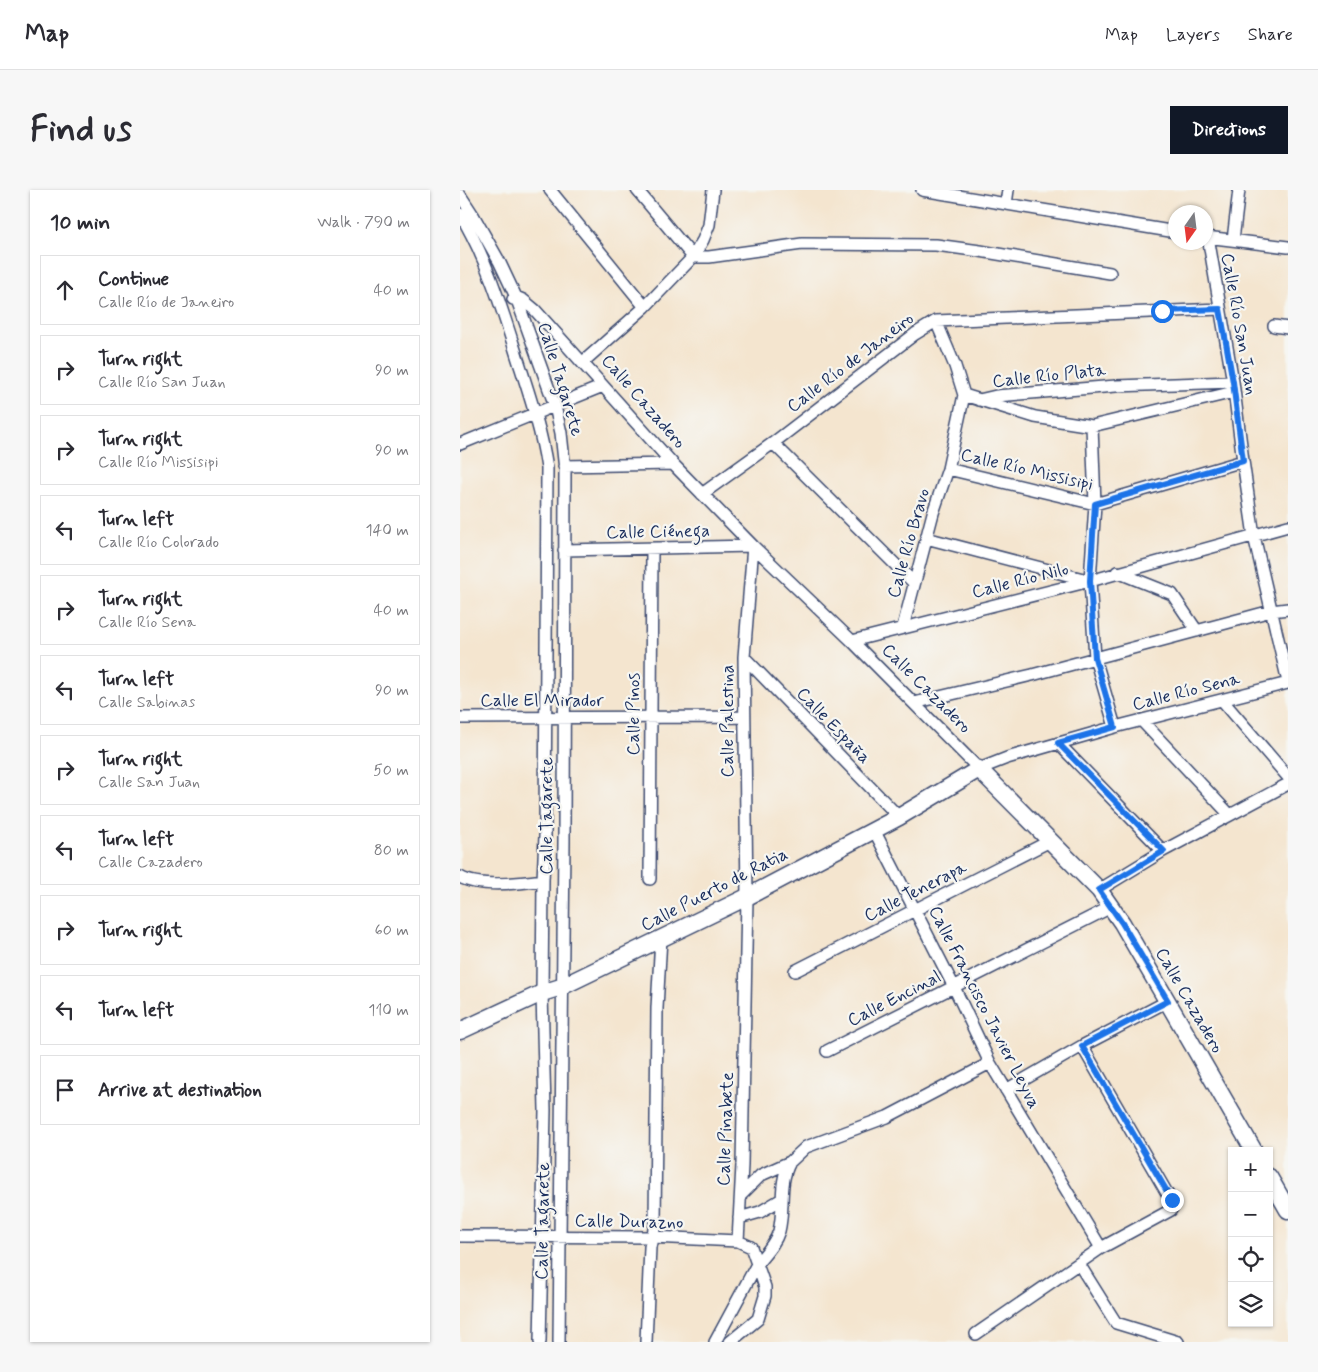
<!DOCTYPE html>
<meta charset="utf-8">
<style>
body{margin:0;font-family:Mynerve,sans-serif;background:#f7f7f7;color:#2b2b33}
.controls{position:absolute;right:15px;bottom:15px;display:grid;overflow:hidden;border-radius:0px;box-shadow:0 1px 4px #0004}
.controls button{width:45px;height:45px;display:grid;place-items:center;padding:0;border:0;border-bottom:1px solid #e1e1e2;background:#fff;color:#2b2b33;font:25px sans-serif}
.compass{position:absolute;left:708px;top:15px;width:45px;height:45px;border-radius:50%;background:#fff;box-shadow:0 1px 4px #0004;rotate:194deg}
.stop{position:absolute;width:15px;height:15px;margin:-11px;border:4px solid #1a73e8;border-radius:50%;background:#fff}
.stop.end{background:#1a73e8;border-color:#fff;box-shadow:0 1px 5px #0008}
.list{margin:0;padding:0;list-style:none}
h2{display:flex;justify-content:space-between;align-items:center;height:65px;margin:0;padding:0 20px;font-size:21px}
h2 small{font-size:16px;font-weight:400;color:#7c7c81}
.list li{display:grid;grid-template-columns:32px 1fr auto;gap:15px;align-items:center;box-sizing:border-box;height:70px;margin:0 10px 10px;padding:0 10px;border:1px solid #e1e1e2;border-radius:0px}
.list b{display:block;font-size:19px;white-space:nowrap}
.list p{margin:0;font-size:16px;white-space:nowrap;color:#7c7c81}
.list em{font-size:16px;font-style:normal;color:#7c7c81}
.icon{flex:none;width:28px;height:28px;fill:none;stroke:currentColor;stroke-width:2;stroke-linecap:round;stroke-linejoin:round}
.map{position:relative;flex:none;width:828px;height:1152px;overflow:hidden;border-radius:0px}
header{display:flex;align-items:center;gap:30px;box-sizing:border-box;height:70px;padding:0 25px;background:#fff;border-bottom:1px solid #e1e1e2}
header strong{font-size:24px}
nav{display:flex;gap:28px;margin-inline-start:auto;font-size:18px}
.intro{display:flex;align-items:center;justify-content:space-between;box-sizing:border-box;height:120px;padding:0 30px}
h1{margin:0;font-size:35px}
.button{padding:12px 22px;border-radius:0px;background:#111827;color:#fff;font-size:18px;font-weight:700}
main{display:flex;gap:30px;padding:0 30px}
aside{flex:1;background:#fff;border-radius:0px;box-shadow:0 1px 4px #0004}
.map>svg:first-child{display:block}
</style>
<header>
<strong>Map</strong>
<nav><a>Map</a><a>Layers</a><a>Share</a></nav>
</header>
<div class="intro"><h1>Find us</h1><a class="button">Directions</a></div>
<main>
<aside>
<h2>10 min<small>Walk · 790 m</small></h2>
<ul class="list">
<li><svg class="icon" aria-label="ahead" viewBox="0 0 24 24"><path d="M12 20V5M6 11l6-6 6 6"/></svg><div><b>Continue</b><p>Calle Río de Janeiro</p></div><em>40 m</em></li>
<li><svg class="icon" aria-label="right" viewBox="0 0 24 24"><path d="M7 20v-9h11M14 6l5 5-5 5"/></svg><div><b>Turn right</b><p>Calle Río San Juan</p></div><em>90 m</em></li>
<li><svg class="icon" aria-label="right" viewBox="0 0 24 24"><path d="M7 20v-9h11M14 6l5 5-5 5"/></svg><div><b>Turn right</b><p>Calle Río Missisipi</p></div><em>90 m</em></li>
<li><svg class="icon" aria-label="left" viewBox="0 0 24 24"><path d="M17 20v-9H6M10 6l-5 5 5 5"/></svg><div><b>Turn left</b><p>Calle Río Colorado</p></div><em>140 m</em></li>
<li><svg class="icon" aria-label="right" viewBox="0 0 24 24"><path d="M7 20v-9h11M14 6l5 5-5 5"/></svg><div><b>Turn right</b><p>Calle Río Sena</p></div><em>40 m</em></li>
<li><svg class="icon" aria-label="left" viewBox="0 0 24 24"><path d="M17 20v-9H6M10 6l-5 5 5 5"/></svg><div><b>Turn left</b><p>Calle Sabinas</p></div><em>90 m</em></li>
<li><svg class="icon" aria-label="right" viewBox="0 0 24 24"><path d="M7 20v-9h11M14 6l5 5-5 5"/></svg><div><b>Turn right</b><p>Calle San Juan</p></div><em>50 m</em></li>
<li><svg class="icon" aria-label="left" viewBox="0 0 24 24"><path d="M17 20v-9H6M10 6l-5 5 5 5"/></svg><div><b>Turn left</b><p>Calle Cazadero</p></div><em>80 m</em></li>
<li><svg class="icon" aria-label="right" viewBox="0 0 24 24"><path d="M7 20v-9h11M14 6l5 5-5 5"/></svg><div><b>Turn right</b></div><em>60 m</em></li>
<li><svg class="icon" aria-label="left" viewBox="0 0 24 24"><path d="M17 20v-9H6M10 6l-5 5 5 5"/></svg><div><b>Turn left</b></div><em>110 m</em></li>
<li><svg class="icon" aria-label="arrive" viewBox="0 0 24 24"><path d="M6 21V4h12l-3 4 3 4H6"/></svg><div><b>Arrive at destination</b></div></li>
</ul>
</aside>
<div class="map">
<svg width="828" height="1152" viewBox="0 0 828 1152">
<rect width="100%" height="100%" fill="#f6f6f2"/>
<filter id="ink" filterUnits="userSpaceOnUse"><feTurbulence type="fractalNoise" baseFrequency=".02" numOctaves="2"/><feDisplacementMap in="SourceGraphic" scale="10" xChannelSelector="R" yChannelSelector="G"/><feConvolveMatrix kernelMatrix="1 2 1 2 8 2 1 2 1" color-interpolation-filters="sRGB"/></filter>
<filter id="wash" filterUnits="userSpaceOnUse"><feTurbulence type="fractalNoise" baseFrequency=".0096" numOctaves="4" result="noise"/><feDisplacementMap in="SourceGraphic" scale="20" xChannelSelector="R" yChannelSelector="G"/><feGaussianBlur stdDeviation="1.12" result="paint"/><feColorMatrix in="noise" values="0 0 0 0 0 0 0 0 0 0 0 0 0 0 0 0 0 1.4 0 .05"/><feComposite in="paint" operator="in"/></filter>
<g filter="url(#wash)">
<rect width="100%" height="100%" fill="#f4e5cf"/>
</g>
<g filter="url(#ink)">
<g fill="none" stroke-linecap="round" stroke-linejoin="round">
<!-- street casing -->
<g stroke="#3c4a6f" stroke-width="14">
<path id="street" d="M90,0L185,117
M177,0L233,67H249L342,54L476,55L520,61L650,83
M462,0L716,42
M0,5L13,25L39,71L56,107L95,216L101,243L105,280L104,652L99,1152
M546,14L548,0
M0,24C26,67 41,116 56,163C68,201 81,238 87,278L85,646L83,690L82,803L85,920L80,1152
M746,47L828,57
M748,47L773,192L783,271L794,346L828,492
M773,50L779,0
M53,109L56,107L63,110L75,120L213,274L293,356L392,451L519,579L547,568L655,537L828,493
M476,131L495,176L504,205
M814,136L828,138
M123,172L185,117L233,67L243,50L249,35L253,0
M504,205L575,227L632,236L774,202
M519,210L536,206L656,196L773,192
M632,236L635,314L630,391L635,468L655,537
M313,253L454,393
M0,254L143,196
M104,276L213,274
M488,279L635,314L783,271
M242,304L313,253L455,144L476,131L760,119
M466,348L627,390
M104,360L293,356
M657,382L712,404L737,441
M443,437L473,323L488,279L504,205
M392,451L630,391L828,336
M284,467L439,627
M762,510L828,587
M454,513L572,485L811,421L828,419
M0,528L284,527
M682,531L770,625
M598,553L703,661
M414,640L494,797L530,873L641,1058
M0,687C19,698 62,693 83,690
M190,689L192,359
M639,700L703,661L828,594
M335,781L590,651
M367,861L651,717
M546,900L622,856L708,811
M281,1005L301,985L330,972L346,957L427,927L530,873
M279,1028L300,1022L322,1009
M0,1046L192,1047L278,1051L291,1057L297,1074L255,1152
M278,1051L282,975L287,707L284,467L293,356
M619,1074L656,1133L718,1152
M516,1144L641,1058L711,1020L713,1015L711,1010L622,856
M186,1152L190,1057L195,1035L197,818L201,748
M270,1152L298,1129L305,1106V1097L297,1074C305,1064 315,1054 319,1041C325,1018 318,993 330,972"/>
</g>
<!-- secondary casing -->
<g stroke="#3c4a6f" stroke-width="19">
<path id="secondary" d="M0,841L82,803L101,797L287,707L439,627L519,579L639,700L662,733L794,961
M809,987L828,1020"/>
</g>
<!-- street -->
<use href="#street" stroke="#fff" stroke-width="11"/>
<!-- secondary -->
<use href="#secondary" stroke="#fff" stroke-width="16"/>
</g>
</g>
<g fill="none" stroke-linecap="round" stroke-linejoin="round" filter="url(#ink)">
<!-- route -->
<path stroke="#1a73e8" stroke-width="6" d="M702,121L760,119L773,192L783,271L635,314L630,391L635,468L655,537L598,553L704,661L639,700L662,733L708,811L622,856L712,1010"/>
</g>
<g text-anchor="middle" stroke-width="4.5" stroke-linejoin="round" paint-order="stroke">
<!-- street labels -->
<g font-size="18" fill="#1b2f5e" stroke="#f6f6f2">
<text transform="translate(780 134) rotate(80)" y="6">Calle Río San Juan</text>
<text transform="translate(390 172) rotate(-37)" y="6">Calle Río de Janeiro</text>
<text transform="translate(589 185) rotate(-6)" y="6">Calle Río Plata</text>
<text transform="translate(101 189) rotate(73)" y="6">Calle Tagarete</text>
<text transform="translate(184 211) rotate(49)" y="6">Calle Cazadero</text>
<text transform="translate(567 279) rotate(13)" y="6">Calle Río Missisipi</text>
<text transform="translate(198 341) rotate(-1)" y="6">Calle Ciénega</text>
<text transform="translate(448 353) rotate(-74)" y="6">Calle Río Bravo</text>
<text transform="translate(560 390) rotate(-14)" y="6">Calle Río Nilo</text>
<text transform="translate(467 498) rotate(45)" y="6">Calle Cazadero</text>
<text transform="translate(726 501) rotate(-14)" y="6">Calle Río Sena</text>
<text x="82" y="516">Calle El Mirador</text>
<text transform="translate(173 524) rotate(-90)" y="6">Calle Pinos</text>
<text transform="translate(267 531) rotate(-90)" y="6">Calle Palestina</text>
<text transform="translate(374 535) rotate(46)" y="6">Calle España</text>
<text transform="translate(86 626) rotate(-90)" y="6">Calle Tagarete</text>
<text transform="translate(254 699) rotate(-27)" y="6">Calle Puerto de Ratia</text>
<text transform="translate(455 701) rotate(-27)" y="6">Calle Tenerapa</text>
<text transform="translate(434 808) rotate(-27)" y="6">Calle Encinal</text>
<text transform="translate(730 810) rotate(60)" y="6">Calle Cazadero</text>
<text transform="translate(525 817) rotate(63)" y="6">Calle Francisco Javier Leyva</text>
<text transform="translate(265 939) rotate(-88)" y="6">Calle Pinabete</text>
<text transform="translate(82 1031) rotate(-89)" y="6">Calle Tagarete</text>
<text transform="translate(169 1031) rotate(1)" y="6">Calle Durazno</text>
</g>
</g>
</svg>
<div class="controls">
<button>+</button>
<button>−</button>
<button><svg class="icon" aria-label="locate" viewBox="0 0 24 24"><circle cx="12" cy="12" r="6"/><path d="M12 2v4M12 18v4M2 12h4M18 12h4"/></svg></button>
<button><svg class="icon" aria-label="layers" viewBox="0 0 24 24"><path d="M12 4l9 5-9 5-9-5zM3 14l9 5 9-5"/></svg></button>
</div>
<svg class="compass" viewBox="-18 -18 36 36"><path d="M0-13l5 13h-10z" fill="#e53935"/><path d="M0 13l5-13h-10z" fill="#7c7c81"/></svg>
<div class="stop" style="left:702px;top:121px"></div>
<div class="stop end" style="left:712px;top:1010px"></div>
</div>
</main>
